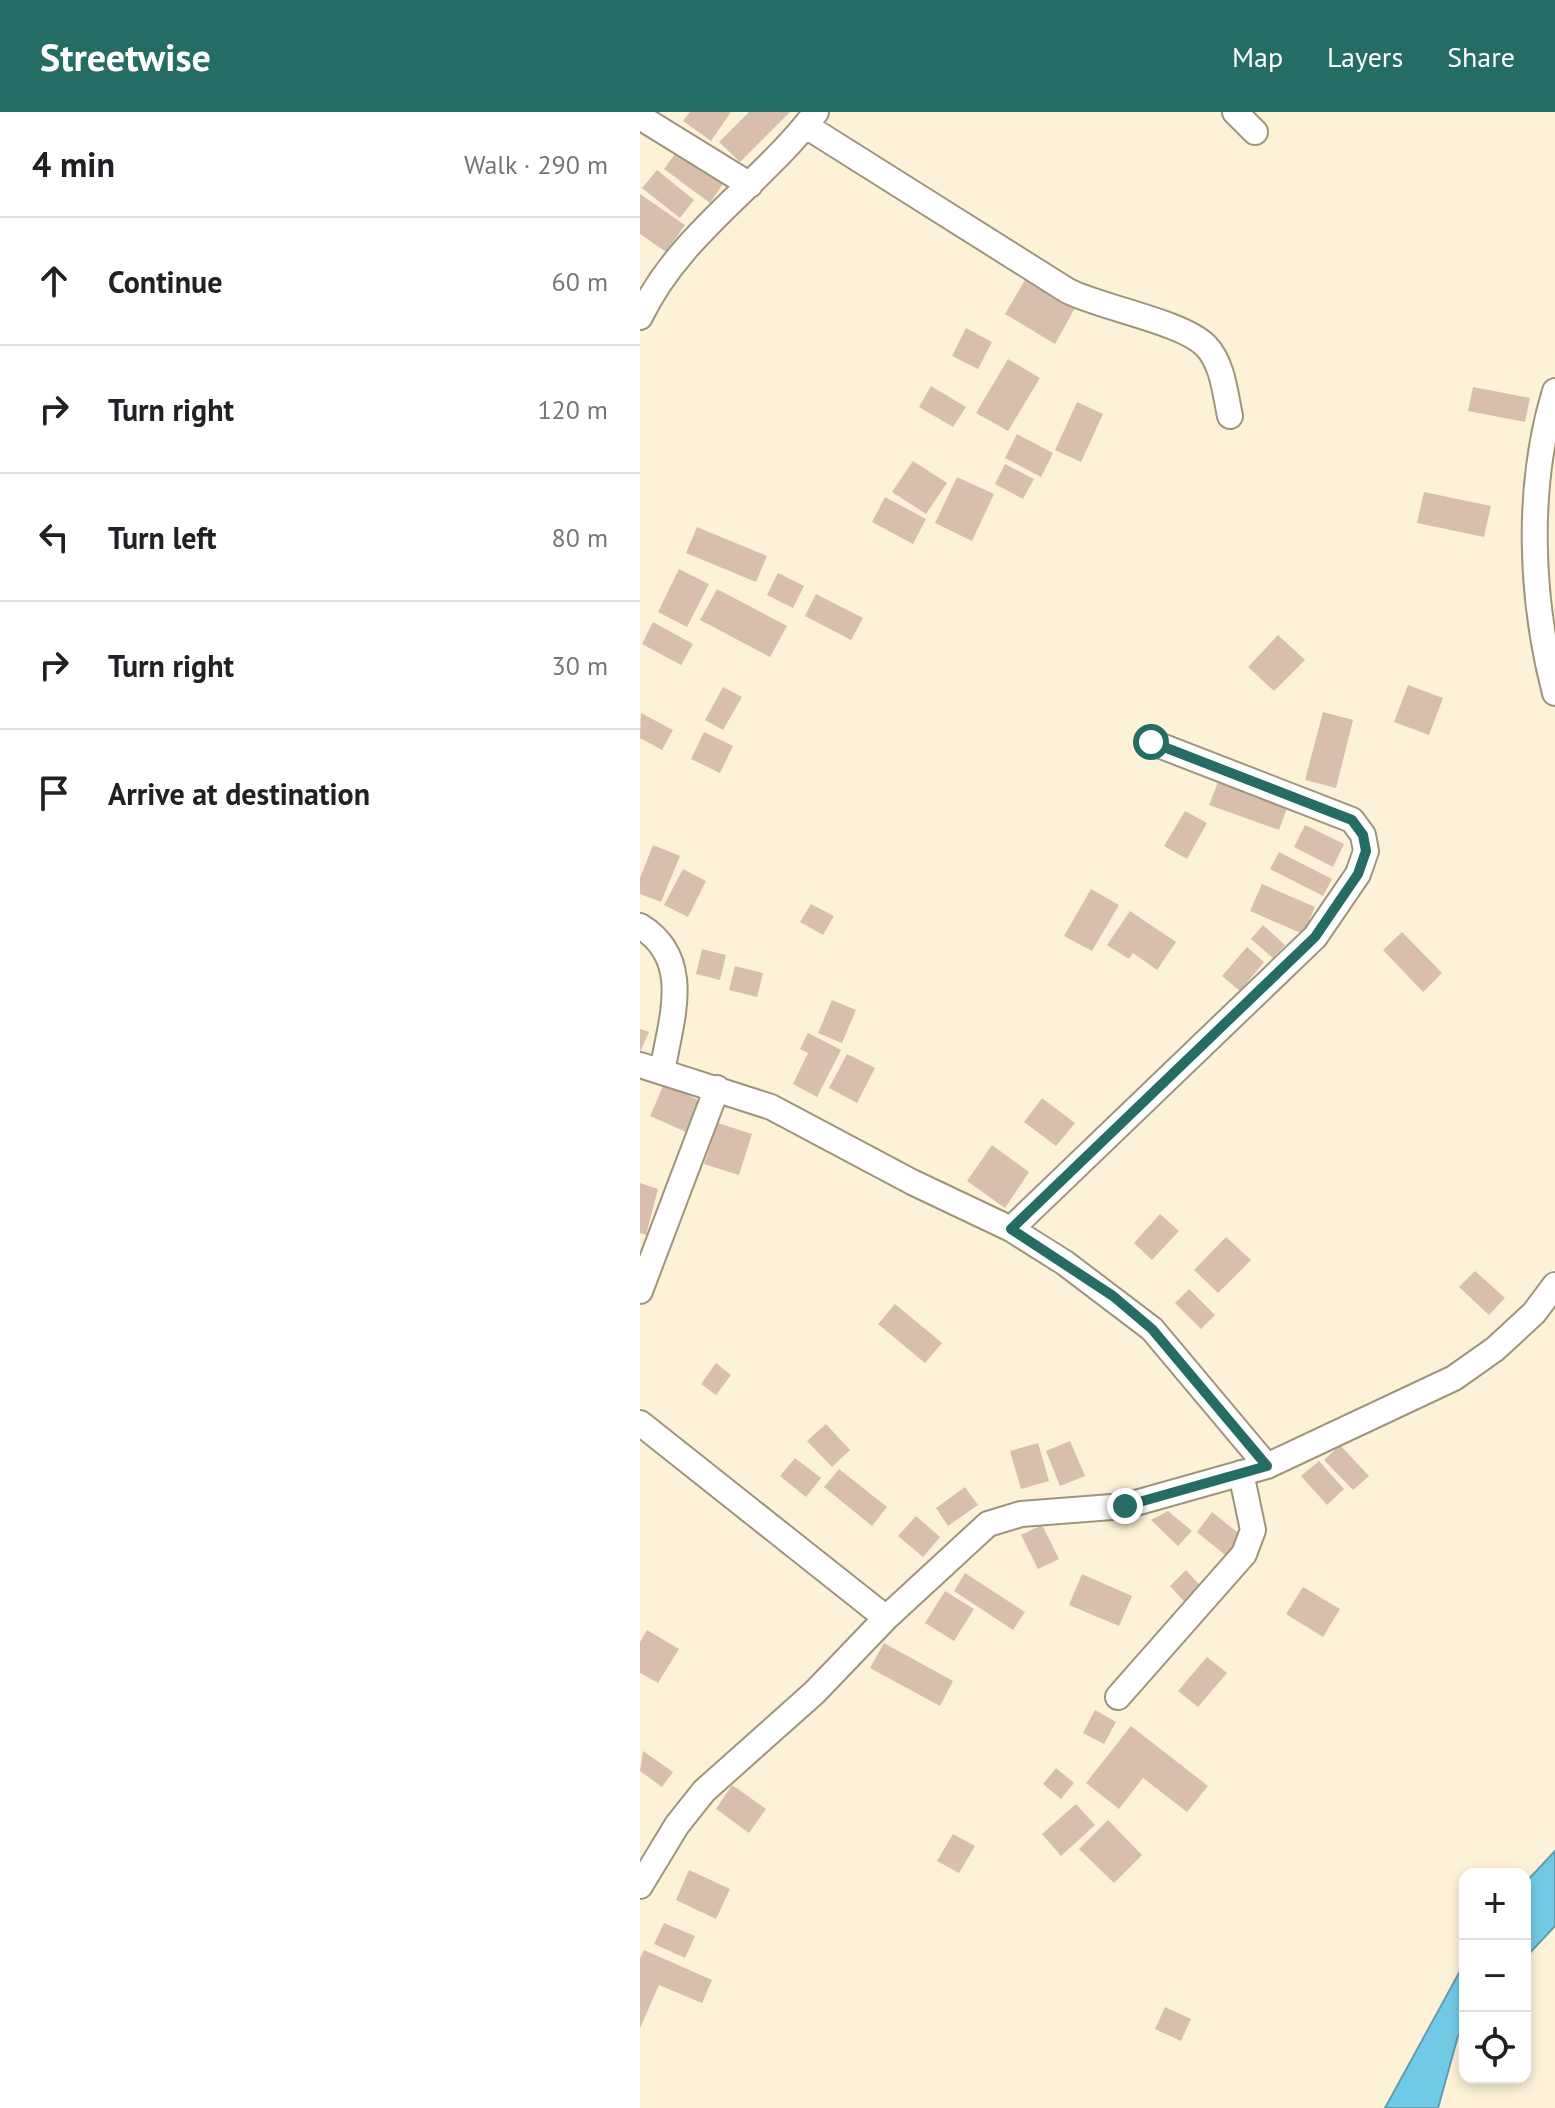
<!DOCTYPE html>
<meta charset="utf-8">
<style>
body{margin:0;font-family:"PT Sans",sans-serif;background:#f6f6f6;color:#202124}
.controls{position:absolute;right:24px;bottom:24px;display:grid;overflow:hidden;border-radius:16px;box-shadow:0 4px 12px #0003}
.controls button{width:72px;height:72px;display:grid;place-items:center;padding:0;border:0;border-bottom:2px solid #e0e0e0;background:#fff;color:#202124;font:40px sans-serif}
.stop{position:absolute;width:24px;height:24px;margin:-18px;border:6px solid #246c64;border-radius:50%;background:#fff}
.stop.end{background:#246c64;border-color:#fff;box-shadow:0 2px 8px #0008}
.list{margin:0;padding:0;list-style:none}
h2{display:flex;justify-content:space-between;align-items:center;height:104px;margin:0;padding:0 32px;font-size:34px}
h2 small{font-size:26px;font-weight:400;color:#757577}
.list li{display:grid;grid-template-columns:52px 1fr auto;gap:24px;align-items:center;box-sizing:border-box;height:128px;padding:0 32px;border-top:2px solid #e0e0e0}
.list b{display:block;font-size:30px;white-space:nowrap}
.list em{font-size:26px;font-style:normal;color:#757577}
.icon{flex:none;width:44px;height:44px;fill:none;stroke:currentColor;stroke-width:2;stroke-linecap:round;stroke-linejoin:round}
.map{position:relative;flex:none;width:915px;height:1996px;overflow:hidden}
header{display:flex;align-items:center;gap:48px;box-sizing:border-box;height:112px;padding:0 40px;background:#246c64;color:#fff}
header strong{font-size:38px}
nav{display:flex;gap:44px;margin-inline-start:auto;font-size:28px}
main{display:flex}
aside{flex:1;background:#fff}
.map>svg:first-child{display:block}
</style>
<header>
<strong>Streetwise</strong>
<nav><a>Map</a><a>Layers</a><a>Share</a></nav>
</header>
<main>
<aside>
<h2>4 min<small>Walk · 290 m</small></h2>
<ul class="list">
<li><svg class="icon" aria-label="ahead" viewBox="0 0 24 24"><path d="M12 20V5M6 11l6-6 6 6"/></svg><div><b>Continue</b></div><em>60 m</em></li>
<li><svg class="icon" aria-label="right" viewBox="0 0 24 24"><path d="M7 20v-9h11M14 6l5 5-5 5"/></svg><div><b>Turn right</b></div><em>120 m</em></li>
<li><svg class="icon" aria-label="left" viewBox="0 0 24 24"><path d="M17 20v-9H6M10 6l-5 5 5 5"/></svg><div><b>Turn left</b></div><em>80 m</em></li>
<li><svg class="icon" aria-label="right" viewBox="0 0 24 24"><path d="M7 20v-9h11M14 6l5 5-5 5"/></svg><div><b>Turn right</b></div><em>30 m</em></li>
<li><svg class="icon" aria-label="arrive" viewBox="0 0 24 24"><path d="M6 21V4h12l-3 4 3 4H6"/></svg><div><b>Arrive at destination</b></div></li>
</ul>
</aside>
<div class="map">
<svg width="915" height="1996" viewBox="0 0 915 1996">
<rect width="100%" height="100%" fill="#fdf2d7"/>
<!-- water -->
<path fill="#71cae5" stroke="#619eae" stroke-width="2" d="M915,1739V1814L885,1846V1771Z
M825,1850V1916L818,1924L798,1996H745Z"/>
<!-- building -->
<path fill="#d7bfac" d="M50,0H91L71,29L43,9Z
M109,0H150L100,50L79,30Z
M41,34L87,66L70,91L24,57Z
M17,58L54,88L40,106L2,76Z
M0,82L45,113L26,140L0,122Z
M385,168L435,196L415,232L365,202Z
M326,216L352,230L338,257L312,244Z
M368,247L400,266L368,319L336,301Z
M291,274L326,295L313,315L279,295Z
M833,275L890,286L885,310L828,299Z
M437,290L463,302L441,350L415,338Z
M377,322L413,341L401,365L365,346Z
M273,349L307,371L286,402L252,380Z
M365,352L394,367L383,387L355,372Z
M317,365L354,382L332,429L295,411Z
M784,380L851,394L844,425L777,411Z
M245,385L286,407L273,432L232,410Z
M57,415L127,444L116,470L46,441Z
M39,457L69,472L47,515L18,500Z
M138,461L164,474L153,496L127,483Z
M77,477L147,514L130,545L60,508Z
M176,482L223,506L211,528L165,504Z
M13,510L53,532L41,553L2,532Z
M638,523L665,548L634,579L608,555Z
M768,573L803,586L789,623L754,610Z
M83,575L102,585L83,618L65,608Z
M683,600L713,608L696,676L665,668Z
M1,601L33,618L22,638L0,626Z
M64,620L93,634L80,661L51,647Z
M580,665L649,691L639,718L569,693Z
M545,699L567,711L547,747L524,734Z
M665,713L704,732L693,755L654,735Z
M13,733L40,744L21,790L0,782V766Z
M639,740L692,767L683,784L630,757Z
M43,757L66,769L48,805L24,793Z
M622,772L675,795L663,822L610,799Z
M451,777L479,793L452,839L424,824Z
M171,792L194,804L183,823L160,810Z
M490,799L536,830L517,858L493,841L489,847L467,833Z
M623,813L645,833L633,846L611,827Z
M762,820L802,861L783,880L743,838Z
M607,835L624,850L600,879L582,864Z
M62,837L86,843L80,868L56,862Z
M95,854L123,861L117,885L89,878Z
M192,888L216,898L202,931L178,921Z
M0,917L9,920L0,940Z
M168,921L201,938L177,985L153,972L168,941L160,937Z
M207,942L235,956L217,991L189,976Z
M24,972L60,989L46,1020L10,1004Z
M402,986L435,1011L416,1034L384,1010Z
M78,1011L112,1022L99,1063L64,1052Z
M352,1033L389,1060L365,1096L327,1069Z
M0,1071L18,1077L6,1123L0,1121Z
M520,1102L539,1119L512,1148L494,1131Z
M586,1125L611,1148L578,1181L554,1158Z
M835,1159L865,1186L849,1203L819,1175Z
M549,1177L575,1203L561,1217L535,1191Z
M255,1192L302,1231L285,1251L238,1212Z
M76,1251L91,1263L76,1283L61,1272Z
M186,1312L210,1338L192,1355L167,1329Z
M430,1329L445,1364L420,1374L406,1339Z
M398,1331L409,1369L381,1377L370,1339Z
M700,1333L729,1364L713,1378L684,1348Z
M155,1346L181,1366L166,1385L140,1364Z
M679,1349L704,1377L687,1393L661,1364Z
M199,1357L247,1395L232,1414L184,1375Z
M325,1375L338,1393L308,1414L296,1396Z
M528,1399L552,1419L538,1434L511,1408Z
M572,1400L607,1428L590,1447L557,1420Z
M276,1404L300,1425L283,1445L258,1424Z
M402,1413L419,1447L398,1457L381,1423Z
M546,1458L567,1481L550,1496L530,1474Z
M325,1461L385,1500L373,1518L314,1479Z
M442,1462L492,1484L479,1514L429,1493Z
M663,1475L700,1497L683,1525L646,1502Z
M305,1479L334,1497L314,1529L285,1511Z
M7,1518L39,1537L18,1571L0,1561V1530Z
M244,1531L313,1569L300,1594L230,1556Z
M567,1545L587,1561L558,1595L538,1579Z
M455,1598L476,1610L464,1632L443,1621Z
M491,1614L568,1674L547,1700L503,1666L479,1697L446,1671Z
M3,1639L33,1660L22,1675L0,1659Z
M416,1656L434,1671L421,1687L403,1672Z
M92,1673L126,1697L109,1721L76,1697Z
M436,1692L455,1713L421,1744L402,1722Z
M468,1708L502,1743L474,1771L439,1737Z
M313,1722L335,1734L319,1761L297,1749Z
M49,1758L90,1777L76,1807L36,1788Z
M24,1811L55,1824L45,1846L14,1832Z
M4,1838L72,1868L62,1891L19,1873L0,1916V1846Z
M525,1895L551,1907L541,1929L515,1917Z"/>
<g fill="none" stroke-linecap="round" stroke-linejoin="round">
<!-- street casing -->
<g stroke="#9f957c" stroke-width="28">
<path id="street" d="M595,0L615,20
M0,5L110,73
M166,14L428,179C462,196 543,210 566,234C583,252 585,281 590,304
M0,205C39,122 122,72 176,0
M915,279C886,374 890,485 915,581
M0,814C54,847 31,907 22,960
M0,953L131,995L272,1070L371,1117L425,1151L512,1217L627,1354
M371,1117L675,825L718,762L726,739L723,723L712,708L511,630
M0,1179L77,976
M0,1311L246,1506
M478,1585L604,1442L613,1418L601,1361
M0,1774L37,1713L64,1679L175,1580L246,1506L348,1412L381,1402L485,1394L627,1354L814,1266L855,1237L894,1201L915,1173"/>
</g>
<!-- street -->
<use href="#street" stroke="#fff" stroke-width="24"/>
</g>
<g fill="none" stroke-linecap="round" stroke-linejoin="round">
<!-- route -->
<path stroke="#246c64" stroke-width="10" d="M485,1394L627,1354L512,1217L473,1184L371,1117L675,825L718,762L726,739L723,723L712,708L511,630"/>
</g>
</svg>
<div class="controls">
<button>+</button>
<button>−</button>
<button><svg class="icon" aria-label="locate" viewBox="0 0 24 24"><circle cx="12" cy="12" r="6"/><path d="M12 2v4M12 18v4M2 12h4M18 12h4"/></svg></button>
</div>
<div class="stop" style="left:511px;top:630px"></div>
<div class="stop end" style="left:485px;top:1394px"></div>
</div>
</main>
